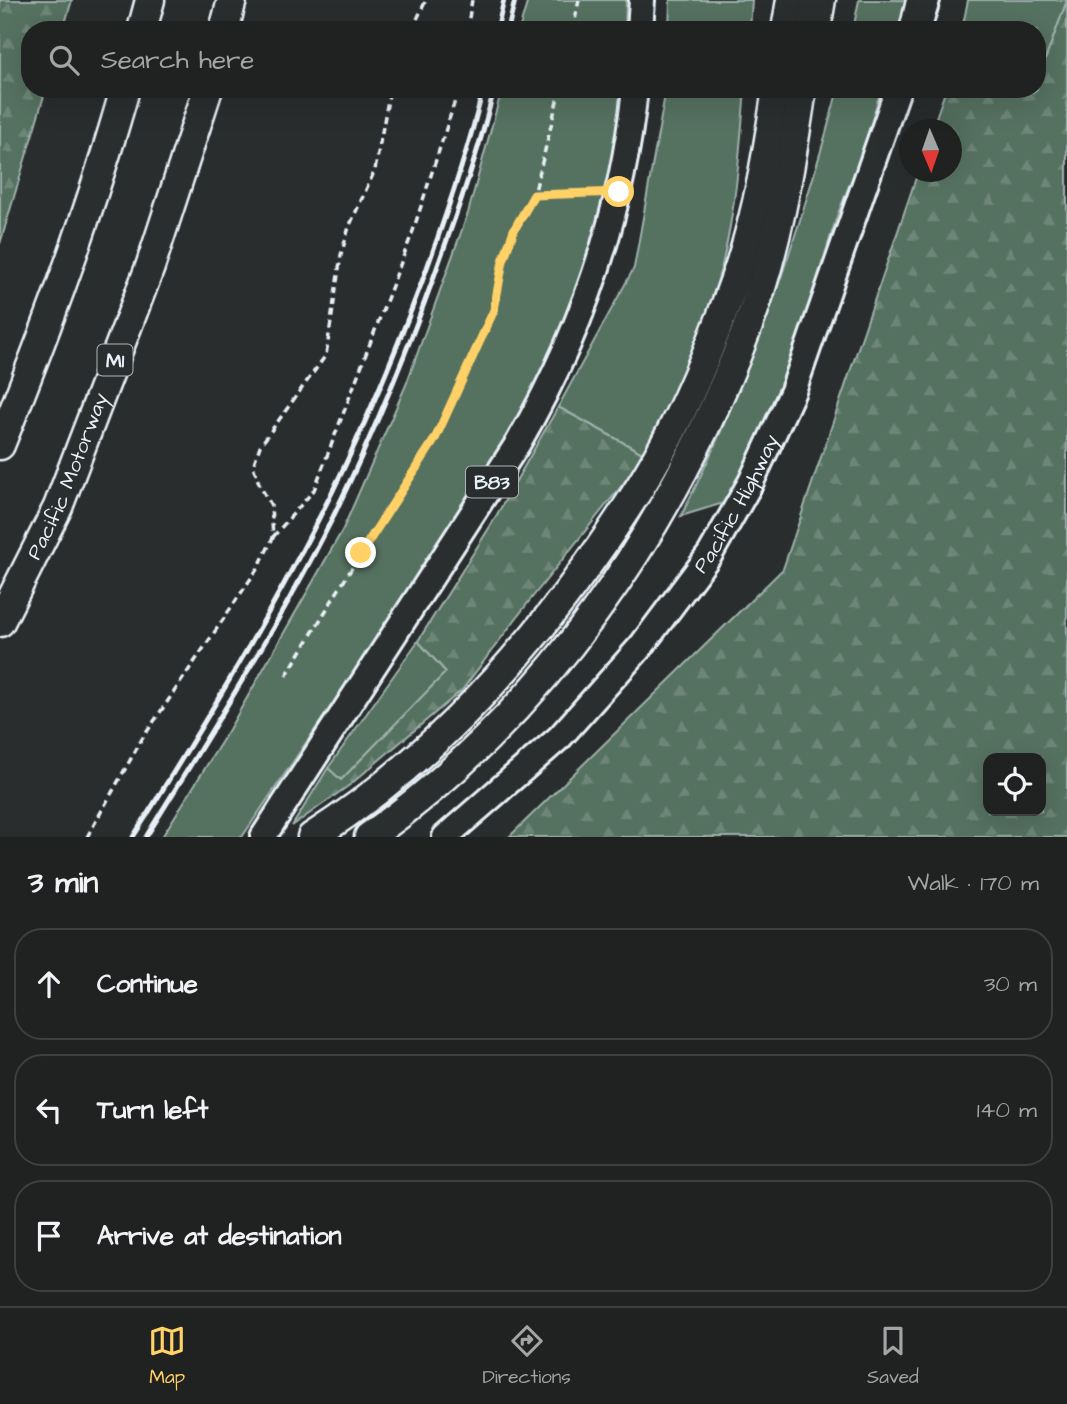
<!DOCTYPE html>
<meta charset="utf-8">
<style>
body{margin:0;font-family:"Architects Daughter",sans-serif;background:#282a2a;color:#f1f3f6}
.controls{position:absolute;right:21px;bottom:21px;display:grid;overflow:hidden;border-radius:14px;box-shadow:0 7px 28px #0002}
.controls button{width:63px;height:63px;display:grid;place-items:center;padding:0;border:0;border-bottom:2px solid #3d3f40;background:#202222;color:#f1f3f6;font:35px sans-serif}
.compass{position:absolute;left:899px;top:119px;width:63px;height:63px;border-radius:50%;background:#202222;box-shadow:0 7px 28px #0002;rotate:178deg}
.stop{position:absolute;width:21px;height:21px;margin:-16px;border:5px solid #ffd166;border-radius:50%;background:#fff}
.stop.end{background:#ffd166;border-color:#fff;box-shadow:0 2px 7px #0008}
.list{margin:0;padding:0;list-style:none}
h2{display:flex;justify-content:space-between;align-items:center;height:91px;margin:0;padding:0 28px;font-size:30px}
h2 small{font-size:23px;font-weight:400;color:#a2a4a5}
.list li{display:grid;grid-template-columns:46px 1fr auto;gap:21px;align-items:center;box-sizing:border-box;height:112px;margin:0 14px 14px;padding:0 14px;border:2px solid #3d3f40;border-radius:28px}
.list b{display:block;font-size:26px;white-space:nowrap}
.list em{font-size:23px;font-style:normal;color:#a2a4a5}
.icon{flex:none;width:38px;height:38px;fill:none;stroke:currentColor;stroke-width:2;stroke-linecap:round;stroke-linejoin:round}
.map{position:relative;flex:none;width:1067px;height:837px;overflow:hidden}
.search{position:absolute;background:#202222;box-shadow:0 7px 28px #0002;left:21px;right:21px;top:21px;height:77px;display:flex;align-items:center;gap:18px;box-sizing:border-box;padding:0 24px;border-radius:28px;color:#a2a4a5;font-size:26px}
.sheet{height:469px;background:#202222}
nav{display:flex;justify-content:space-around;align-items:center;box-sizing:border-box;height:98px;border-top:2px solid #3d3f40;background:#202222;font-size:19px;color:#a2a4a5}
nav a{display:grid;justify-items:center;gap:4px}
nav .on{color:#ffd166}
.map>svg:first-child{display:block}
</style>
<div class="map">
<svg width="1067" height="837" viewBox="0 0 1067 837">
<defs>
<pattern id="forest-firs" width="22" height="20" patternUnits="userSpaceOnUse" patternTransform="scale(1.75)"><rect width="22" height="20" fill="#557160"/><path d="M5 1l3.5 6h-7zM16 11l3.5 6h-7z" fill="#6d8678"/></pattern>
</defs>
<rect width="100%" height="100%" fill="#2a2d2e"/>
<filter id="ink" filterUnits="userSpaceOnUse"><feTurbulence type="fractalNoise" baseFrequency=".0143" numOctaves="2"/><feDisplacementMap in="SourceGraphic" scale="14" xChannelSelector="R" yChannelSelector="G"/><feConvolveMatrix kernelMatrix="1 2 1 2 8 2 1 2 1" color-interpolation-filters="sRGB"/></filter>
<g filter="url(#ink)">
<!-- green -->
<path fill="#557160" stroke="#9eb1ac" stroke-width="2" d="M528,0H626L625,30H519Z
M670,0H752L750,30H669Z
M859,0H905L898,30H853Z
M968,0H1067L1037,82V30H962Z
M502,89H623L605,204L572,311L513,438L242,837H162L227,733L343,529L406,385L468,213Z
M666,89H745C740,148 736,208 722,265C705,329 672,395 646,455L558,407L634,268Z
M838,89H881L864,148L837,216L795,350L769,415L727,502L681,516C750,380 799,237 838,89Z
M418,641L446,672L341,780L328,768Z"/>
<!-- forest -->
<path fill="url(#forest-firs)" stroke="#9eb1ac" stroke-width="2" fill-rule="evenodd" d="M0,0H72L63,30H30V89H46L0,244Z
M1067,1V837H509L783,569L918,172H951V130L932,129L946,89H1026L1033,92L1037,89V82ZM1041,758V811H988V758Z
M558,407L646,455L527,604L462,690L351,784L292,826L328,768L341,780L446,672L418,641L491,525Z"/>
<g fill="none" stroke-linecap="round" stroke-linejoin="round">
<!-- service casing -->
<g stroke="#e8f1f8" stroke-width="13">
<path id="service" d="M826,30L831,0
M904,30L911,0"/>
</g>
<!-- primary casing -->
<g stroke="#e8f1f8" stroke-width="30">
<g id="primary">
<path d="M640,30L642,0"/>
<path d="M918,30L927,0"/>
<path d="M263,837L518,443C581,334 622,215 635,89"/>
<path id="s1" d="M445,837L560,737L642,645L710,554L751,482L793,391L898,89"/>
</g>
</g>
<!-- motorway casing -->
<g stroke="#e8f1f8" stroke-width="33">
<g id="motorway">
<path d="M142,30L150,0"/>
<path d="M224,30L232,0"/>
<path d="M786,30L791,0"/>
<path d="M811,30L816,0"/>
<path d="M0,445C47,329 91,210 125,89"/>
<path id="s2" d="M0,622L58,507L150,267L208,89"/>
<path d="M312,837C423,766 513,670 589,563C619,521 648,478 671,432C697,381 719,325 738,271C758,212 768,150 777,89"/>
<path d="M369,837C544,713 670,531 746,331C776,254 790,171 802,89"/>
</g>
</g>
<!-- path -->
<path stroke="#e8f1f8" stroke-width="3.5" stroke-dasharray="7 5" stroke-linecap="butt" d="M412,30L426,0
M467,30L472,0
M573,30L579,0
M534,195L596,192
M273,537L314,490L413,231L454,104L457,89
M286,676L361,553L435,439L494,310L503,261L514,230L534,195L560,89
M87,837L142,739L258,568L273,538L271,505L260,486L253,466L260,446L326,355L341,255L349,227L375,170L390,89"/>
<!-- service -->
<use href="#service" stroke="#2a2d2e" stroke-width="8"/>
<!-- primary -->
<use href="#primary" stroke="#2a2d2e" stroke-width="24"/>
<!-- motorway -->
<use href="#motorway" stroke="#2a2d2e" stroke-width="28"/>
<!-- rail -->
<path stroke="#e8f1f8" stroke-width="5" d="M497,30L504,0
M508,30L515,0
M133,837C198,734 262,629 318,520C357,445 390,366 420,287C444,222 467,156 483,89
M146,837C210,733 276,630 331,521C374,433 411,343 443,251C462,198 481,144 494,89"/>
</g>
</g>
<g fill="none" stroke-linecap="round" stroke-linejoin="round" filter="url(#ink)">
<!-- route -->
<path stroke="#ffd166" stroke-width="9" d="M361,553L435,439L494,310L503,261L514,230L534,195L619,192"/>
</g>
<g text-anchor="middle" stroke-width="5" stroke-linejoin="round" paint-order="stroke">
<!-- shield labels -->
<g fill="#2a2d2e" stroke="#afb6bb" stroke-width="2">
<rect x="97.5" y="344.5" width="35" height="31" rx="5"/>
<rect x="466" y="466.5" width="52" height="31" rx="5"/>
</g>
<g font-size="19" font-weight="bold" fill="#e8f1f8">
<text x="115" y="367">M1</text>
<text x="492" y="489">B83</text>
</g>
<!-- street labels -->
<g font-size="21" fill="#e8f1f8" stroke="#2a2d2e">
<text dy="7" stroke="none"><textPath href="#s2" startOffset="161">Pacific Motorway</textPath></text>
<text dy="7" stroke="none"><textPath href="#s1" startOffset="446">Pacific Highway</textPath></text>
</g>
</g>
</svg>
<div class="controls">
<button><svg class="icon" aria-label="locate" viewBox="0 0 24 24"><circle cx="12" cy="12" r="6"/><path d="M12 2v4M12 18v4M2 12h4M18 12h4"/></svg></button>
</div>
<svg class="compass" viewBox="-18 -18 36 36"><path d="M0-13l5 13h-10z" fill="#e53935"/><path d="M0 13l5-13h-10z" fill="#a2a4a5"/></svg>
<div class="stop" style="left:619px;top:192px"></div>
<div class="stop end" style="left:361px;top:553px"></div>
<div class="search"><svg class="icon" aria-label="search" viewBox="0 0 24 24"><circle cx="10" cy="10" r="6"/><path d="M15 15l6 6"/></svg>Search here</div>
</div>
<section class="sheet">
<h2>3 min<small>Walk · 170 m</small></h2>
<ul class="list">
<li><svg class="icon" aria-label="ahead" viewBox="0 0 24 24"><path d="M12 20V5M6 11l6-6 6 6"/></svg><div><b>Continue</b></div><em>30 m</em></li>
<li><svg class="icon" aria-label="left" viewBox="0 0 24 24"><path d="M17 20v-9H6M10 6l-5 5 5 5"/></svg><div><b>Turn left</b></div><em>140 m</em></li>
<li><svg class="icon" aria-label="arrive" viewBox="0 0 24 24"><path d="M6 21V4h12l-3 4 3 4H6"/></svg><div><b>Arrive at destination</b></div></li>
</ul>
</section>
<nav>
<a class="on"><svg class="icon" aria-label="map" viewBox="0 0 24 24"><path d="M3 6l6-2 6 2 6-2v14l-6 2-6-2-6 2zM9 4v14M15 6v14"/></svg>Map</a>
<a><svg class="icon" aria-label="directions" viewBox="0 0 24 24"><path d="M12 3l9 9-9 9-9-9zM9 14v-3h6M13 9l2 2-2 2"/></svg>Directions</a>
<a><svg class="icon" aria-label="saved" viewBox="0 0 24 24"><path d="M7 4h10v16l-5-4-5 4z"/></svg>Saved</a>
</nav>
